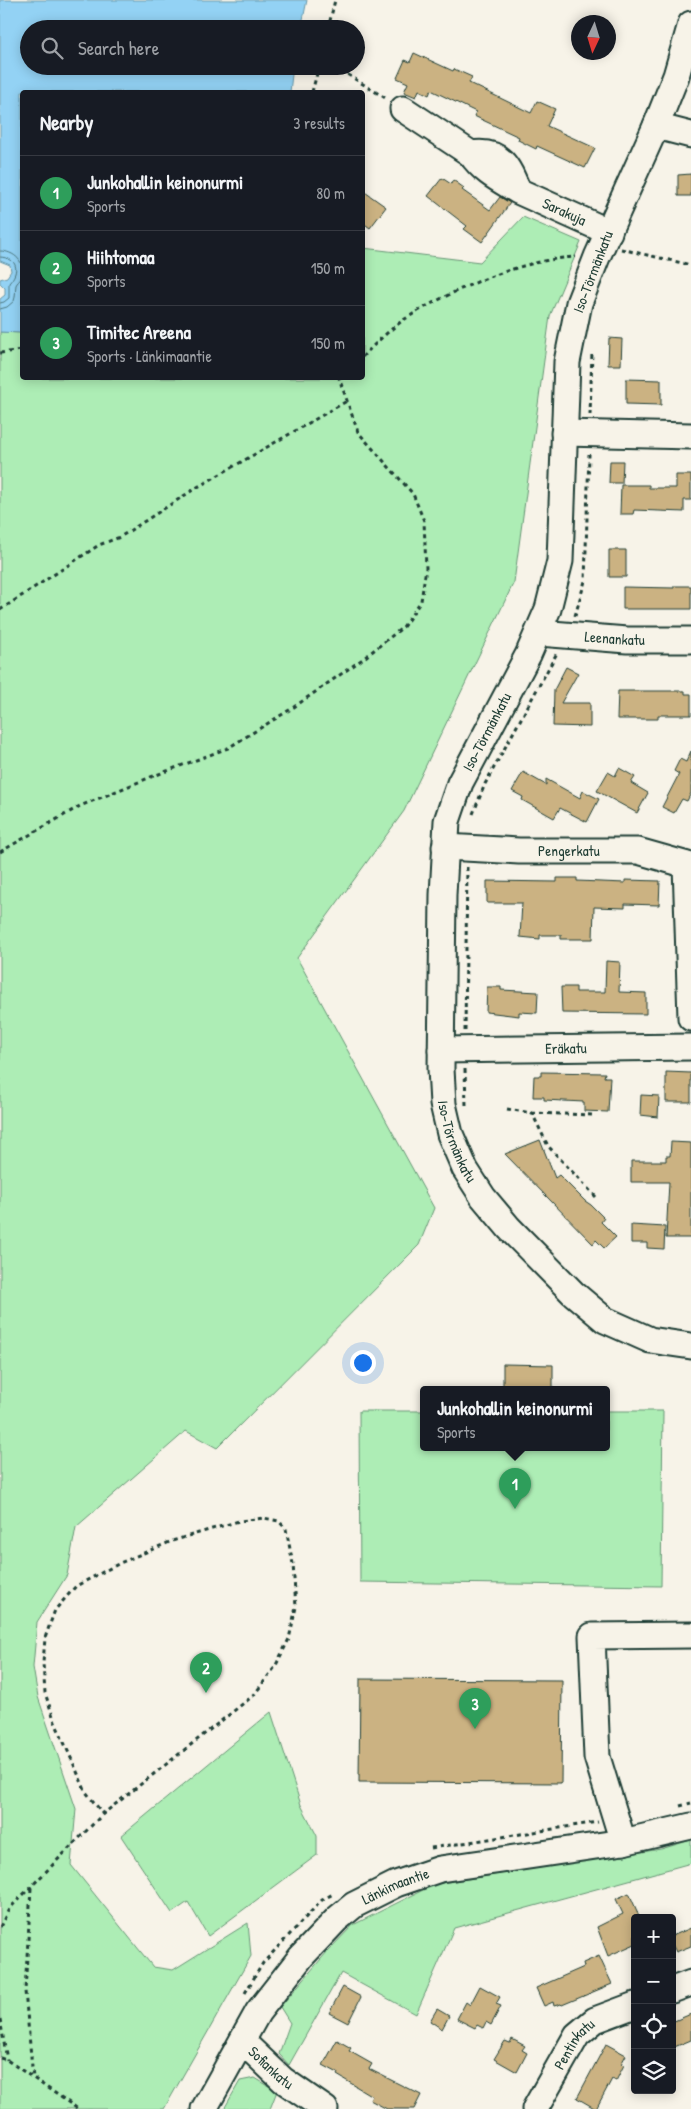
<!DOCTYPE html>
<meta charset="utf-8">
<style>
body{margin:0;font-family:"Patrick Hand",sans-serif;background:#20242c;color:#f1f3f6}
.controls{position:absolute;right:15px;bottom:15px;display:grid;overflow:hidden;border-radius:5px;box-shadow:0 2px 12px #0003}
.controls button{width:45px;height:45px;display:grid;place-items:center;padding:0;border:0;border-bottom:1px solid #363941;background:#171b24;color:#f1f3f6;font:25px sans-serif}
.compass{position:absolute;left:571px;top:15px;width:45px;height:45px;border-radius:50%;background:#171b24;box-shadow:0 2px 12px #0003;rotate:184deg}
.you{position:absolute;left:362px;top:1362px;width:18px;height:18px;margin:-12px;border:4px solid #fff;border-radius:50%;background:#1a73e8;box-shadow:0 0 0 8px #1a73e833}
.badge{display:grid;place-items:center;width:32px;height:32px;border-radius:50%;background:#c8321e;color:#fff;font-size:16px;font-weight:700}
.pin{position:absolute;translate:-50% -41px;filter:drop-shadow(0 1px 2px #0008)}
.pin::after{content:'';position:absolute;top:26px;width:18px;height:15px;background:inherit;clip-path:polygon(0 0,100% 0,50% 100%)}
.popup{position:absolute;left:420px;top:1386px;width:190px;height:65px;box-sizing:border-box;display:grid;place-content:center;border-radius:5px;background:#171b24;filter:drop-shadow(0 1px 4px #0005);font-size:16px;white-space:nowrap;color:#9ea1a6}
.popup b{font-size:19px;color:#f1f3f6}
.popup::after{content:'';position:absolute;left:50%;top:100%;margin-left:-10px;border:10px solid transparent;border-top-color:#171b24}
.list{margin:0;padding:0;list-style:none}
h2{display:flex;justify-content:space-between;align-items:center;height:65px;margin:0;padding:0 20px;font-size:21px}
h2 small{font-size:16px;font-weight:400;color:#9ea1a6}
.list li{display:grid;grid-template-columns:32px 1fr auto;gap:15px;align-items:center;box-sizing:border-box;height:75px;padding:0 20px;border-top:1px solid #363941}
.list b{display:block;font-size:19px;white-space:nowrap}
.list p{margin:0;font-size:16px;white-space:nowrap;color:#9ea1a6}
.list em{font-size:16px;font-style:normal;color:#9ea1a6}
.icon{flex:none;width:28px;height:28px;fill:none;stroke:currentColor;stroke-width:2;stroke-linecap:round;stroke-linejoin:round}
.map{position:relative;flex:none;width:691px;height:2109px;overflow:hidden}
.search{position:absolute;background:#171b24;box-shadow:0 2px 12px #0003;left:20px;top:20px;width:345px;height:55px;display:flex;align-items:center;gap:12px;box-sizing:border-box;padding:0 18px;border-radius:28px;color:#9ea1a6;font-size:19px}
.panel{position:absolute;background:#171b24;box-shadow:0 2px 12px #0003;left:20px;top:90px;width:345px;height:290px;border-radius:5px}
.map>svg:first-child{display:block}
</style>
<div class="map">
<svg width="691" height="2109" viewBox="0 0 691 2109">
<rect width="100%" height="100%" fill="#f7f3e8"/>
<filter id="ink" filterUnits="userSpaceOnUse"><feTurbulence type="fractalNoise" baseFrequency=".02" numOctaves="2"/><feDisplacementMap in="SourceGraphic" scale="10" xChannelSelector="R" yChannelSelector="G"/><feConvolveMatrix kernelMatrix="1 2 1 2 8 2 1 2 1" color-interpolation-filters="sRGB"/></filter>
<g filter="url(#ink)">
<!-- green -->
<path fill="#adedb5" stroke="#669574" d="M523,217L581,242L550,316L514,582L404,811L297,958L434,1208L419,1245L217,1448L186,1431L76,1527L67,1575L37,1622L33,1667L38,1697L76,1809L71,1865L153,1967L173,1970L248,1923L251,1956L164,2109H0V332L22,333V378H362L363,248L480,262Z
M359,1411H424V1448H606V1411H663L661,1586L360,1582Z
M271,1712L301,1805L317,1836V1855L208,1936L188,1902L172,1913L121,1836Z
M691,1840V1863L454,1928L416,2014L341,1973L289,2065L279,2054L290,2023L280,2007L327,1952L353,1925L435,1884L661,1849Z
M255,2078L277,2091L270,2109H224L240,2081Z"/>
<!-- water -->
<path fill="#93d2f4" stroke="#6596a7" d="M0,0H307L301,29H29V66H293L290,92H22V333L0,332V299L5,295V288L0,283V279L7,277L11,271L10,265L0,261Z"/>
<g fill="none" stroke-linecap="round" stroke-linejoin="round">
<!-- shore -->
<path stroke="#4d7981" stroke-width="1" d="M0,251C14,251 27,262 21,278C20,281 17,282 16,285C15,290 16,296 14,301L7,307L0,309
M0,257C18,258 20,271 9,283V298L4,302L0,303"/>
</g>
<!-- building -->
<path fill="#cbb282" stroke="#1f3d34" d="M414,53L453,71L454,69L472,77L469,83L531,113L537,101L555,109L547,126L595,148L585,168L537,146L536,149L518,140L519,137L474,116L476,112L431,90L429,95L419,90L416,97L404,92L408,83L397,78L405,60L410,62Z
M691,174V196H678V175Z
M442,178L451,184L453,180L464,188L462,190L490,210L500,197L510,203L482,242L464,229L467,226L428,196Z
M362,190L386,207L370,228L362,222Z
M609,338L622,339L621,365H608Z
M626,379L661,380V405L626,404Z
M610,461H623L622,483H609Z
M676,475H691V500H684V512L634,510L633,514H620L621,485H649V488H676Z
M609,550H626V577H609Z
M674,586H691V609H623V587L674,588Z
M566,667L578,673L561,703H590V727L553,726L554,690Z
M618,691H685V694H691V715H658V719H617Z
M691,751V793L687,801L682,799L674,813L662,807L679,774L674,771L680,759L686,762Z
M619,768L635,777L631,783L648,793L637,813L597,791L608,772L615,776Z
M523,772L546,785V779L580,798L583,791L599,799L587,822L560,808L554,818L522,800L523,797L512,791Z
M557,878H577V881L625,883V880L660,881L659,905L625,904V908L594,907L593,939H561V935H540V939L520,937L522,903H487V881L557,882Z
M606,961L620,962L619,992L646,993V1014L562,1013L561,987H576V992H605Z
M487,987H501V990L538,992L537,1013L519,1012V1016L486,1012Z
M541,1072L605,1073L604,1077H610L608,1112L584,1111V1102L544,1100V1097H533L534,1076H541Z
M666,1072L691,1073V1102H666Z
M641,1095L659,1096L658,1117L640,1115Z
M540,1140L555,1178L559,1175L585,1201L591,1205L604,1218L601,1222L616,1237L604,1248L596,1240L593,1244L505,1154Z
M671,1142L691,1143V1238H666L669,1182H631V1161H666V1156H670Z
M631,1225L665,1227L664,1249L647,1248V1243H631Z
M503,1364L553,1365V1390H503Z
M360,1679L562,1680L561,1783L359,1782Z
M629,1893L640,1918H635V1944L608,1956L597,1927L623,1914L616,1899Z
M691,1928V1946L676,1952L672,1944V1936Z
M599,1956L612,1984L562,2005L561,2004L554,2006L553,2002L544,2006L536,1988L584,1967L583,1963Z
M480,1986L500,1997L496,2004L501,2006L491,2025L486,2022L483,2028L477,2025L475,2028L457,2019L466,2002L470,2005Z
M343,1987L361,1997L348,2023L329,2013Z
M437,2009L449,2016L442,2029L430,2021Z
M691,2014V2040L672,2048V2022Z
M512,2039L525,2046L522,2050L527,2053L517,2072L494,2059L505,2041L510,2043Z
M337,2040L351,2048L349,2051L372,2064L369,2069L421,2095L414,2109H387L370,2100L372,2096L337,2075L338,2073L323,2065Z
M606,2044L626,2055L621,2064L624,2065L616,2081L612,2079L596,2109L577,2098Z"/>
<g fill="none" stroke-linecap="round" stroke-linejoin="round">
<!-- minor casing -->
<g stroke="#1f3d34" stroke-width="29">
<g id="minor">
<path id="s1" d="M691,24L676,76L656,126L597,257L579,303L567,362L560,561L548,609L528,655L460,783L447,821L443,895L441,1069L443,1104L450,1134L465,1169L483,1197L509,1228L573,1293L605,1320L650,1340L691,1346"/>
<path d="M403,109L471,154"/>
<path d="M656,126L691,135"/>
<path id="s2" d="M518,191C500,180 483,172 471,154C501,149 508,167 518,191L609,232"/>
<path d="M564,433L691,436"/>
<path id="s3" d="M539,633L627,640H691"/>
<path id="s4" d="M445,847L519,851H638L691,866"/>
<path d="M686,865L691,1018"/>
<path id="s5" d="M441,1050L691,1047"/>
<path d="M623,1842L597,1757L592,1636L691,1635"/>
<path d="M672,1990L691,1983"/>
<path id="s6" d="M243,2042L283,2080L325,2109"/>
<path id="s7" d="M204,2109L258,2012L301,1957L337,1919L354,1905L396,1884L440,1869L623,1842L691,1826"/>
<path id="s8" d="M535,2109L577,2035L595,2020L635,2005"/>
</g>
</g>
<!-- path -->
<path stroke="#1f3d34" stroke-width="3" stroke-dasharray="4 4" stroke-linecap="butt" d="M328,29L335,0
M334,66L387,99
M312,92L319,66
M621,249L691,265
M0,353L22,350
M362,357C375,344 390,329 405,319C451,290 522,259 576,257
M590,415L592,352
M0,610L99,545L120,537L196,488L347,401
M575,616L585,581L589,454
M473,814L485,784L557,653
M0,852L80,806L151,777L228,748L291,709L364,658L403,627L421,601L426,568L424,521L413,494L358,432L339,378
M465,1031L467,867
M465,1069L466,1106
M507,1109L532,1113L548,1146L596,1197
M532,1113L594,1115
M680,1806L691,1803
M431,1848L598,1822
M31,1888L25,1991L33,2078
M0,1927L9,1909L103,1814L254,1695L275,1667L289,1639L296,1607L293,1564L286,1529L279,1521L264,1518L239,1521L172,1541L120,1563L76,1586L55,1610L45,1638L43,1663L45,1693L55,1722L86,1792L103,1814
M245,1993L263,1963L322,1900L333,1894
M0,2019L7,2060
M0,2058L7,2060L78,2109"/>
<!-- minor -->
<use href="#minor" stroke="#f7f3e8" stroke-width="25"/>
</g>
</g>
<g text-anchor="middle" stroke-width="4" stroke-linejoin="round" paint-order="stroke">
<!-- street labels -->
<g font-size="15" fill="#1f3d34" stroke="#f7f3e8">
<text dy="5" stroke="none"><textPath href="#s2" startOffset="178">Sarakuja</textPath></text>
<text transform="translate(593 272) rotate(-69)" y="5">Iso-Törmänkatu</text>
<text dy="5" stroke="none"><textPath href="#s3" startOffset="76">Leenankatu</textPath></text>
<text transform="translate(487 732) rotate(-62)" y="5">Iso-Törmänkatu</text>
<text dy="5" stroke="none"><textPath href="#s4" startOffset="124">Pengerkatu</textPath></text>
<text dy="5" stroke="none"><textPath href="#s5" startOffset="125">Eräkatu</textPath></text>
<text dy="5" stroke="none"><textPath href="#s1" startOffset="1168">Iso-Törmänkatu</textPath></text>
<text dy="5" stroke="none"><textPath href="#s7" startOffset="301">Länkimaantie</textPath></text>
<text dy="5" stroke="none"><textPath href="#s8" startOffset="76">Pentinkatu</textPath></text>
<text dy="5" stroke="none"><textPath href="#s6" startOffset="38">Sofiankatu</textPath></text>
</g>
</g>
</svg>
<div class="controls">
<button>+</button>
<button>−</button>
<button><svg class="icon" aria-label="locate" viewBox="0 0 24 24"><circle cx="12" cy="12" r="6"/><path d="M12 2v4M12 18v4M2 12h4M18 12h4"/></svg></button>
<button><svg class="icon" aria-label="layers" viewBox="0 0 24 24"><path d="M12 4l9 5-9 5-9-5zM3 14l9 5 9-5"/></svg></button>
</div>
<svg class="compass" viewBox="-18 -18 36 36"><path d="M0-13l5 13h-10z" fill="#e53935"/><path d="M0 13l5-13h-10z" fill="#9ea1a6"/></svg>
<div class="you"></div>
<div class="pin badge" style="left:515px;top:1509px;background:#2e9e5b">1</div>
<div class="popup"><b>Junkohallin keinonurmi</b>Sports</div>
<div class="pin badge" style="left:206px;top:1693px;background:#2e9e5b">2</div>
<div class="pin badge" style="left:475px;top:1729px;background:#2e9e5b">3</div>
<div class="search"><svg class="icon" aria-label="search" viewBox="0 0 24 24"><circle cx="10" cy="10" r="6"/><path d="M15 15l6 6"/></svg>Search here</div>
<section class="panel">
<h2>Nearby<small>3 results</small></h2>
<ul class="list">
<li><span class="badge" style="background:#2e9e5b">1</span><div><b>Junkohallin keinonurmi</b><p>Sports</p></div><em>80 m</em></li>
<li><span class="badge" style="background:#2e9e5b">2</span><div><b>Hiihtomaa</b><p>Sports</p></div><em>150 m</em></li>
<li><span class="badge" style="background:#2e9e5b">3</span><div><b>Timitec Areena</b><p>Sports · Länkimaantie</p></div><em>150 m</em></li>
</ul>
</section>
</div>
